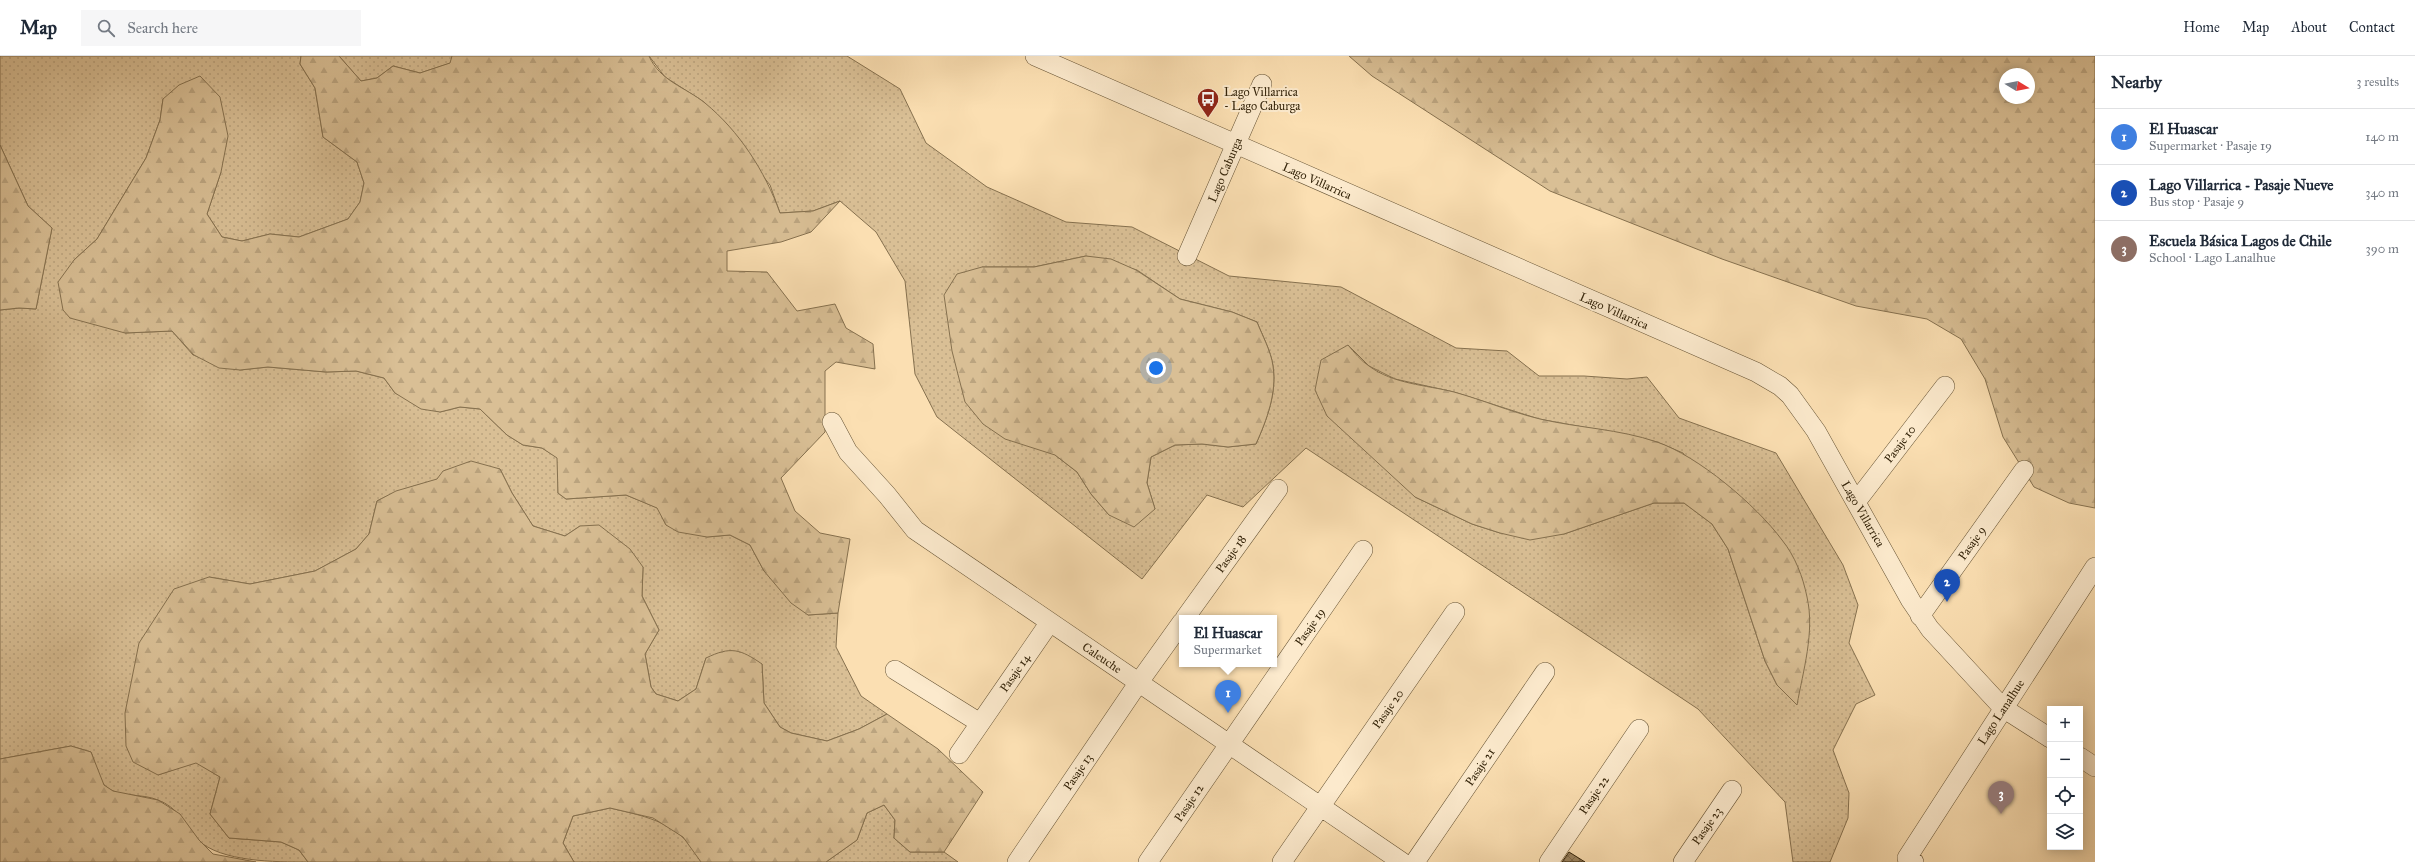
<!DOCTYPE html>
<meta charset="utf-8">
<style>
body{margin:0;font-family:"IM FELL Great Primer",serif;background:#f6f6f7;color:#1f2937}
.controls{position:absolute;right:12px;bottom:12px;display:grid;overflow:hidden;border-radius:0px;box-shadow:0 2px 10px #0003}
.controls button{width:36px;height:36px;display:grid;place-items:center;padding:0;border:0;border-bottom:1px solid #e0e1e3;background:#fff;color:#1f2937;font:20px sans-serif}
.compass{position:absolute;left:1999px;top:12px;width:36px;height:36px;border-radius:50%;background:#fff;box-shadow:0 2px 10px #0003;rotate:100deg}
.you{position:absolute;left:1156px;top:312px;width:14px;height:14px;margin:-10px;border:3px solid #fff;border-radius:50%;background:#1a73e8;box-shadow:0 0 0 6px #1a73e833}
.badge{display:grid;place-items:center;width:26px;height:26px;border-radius:50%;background:#1a73e8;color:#fff;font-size:13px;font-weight:700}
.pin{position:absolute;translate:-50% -33px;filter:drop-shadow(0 1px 2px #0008)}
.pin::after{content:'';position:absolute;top:21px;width:14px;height:12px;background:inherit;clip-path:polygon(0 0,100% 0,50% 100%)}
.popup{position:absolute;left:1179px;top:559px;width:98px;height:52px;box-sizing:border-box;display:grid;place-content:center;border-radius:0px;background:#fff;filter:drop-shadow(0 1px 3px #0005);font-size:13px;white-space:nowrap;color:#747a83}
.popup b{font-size:15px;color:#1f2937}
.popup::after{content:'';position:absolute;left:50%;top:100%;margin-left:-8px;border:8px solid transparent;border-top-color:#fff}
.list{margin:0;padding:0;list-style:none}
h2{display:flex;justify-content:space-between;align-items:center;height:52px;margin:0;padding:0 16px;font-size:17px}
h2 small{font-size:13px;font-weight:400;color:#747a83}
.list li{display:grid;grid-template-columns:26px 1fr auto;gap:12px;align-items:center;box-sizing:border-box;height:56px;padding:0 16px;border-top:1px solid #e0e1e3}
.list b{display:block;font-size:15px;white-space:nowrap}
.list p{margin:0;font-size:13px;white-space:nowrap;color:#747a83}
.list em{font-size:13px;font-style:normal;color:#747a83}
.icon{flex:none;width:22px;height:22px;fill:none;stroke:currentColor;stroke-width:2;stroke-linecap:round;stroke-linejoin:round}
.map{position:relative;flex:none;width:2095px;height:806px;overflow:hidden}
header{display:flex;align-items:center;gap:24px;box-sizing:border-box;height:56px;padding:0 20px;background:#fff;border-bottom:1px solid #e0e1e3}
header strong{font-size:19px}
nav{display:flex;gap:22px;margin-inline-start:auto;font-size:14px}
.search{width:280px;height:36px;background:#f6f6f7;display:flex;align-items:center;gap:10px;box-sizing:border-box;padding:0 14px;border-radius:0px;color:#747a83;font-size:15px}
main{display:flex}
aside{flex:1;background:#fff}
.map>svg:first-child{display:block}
</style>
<header>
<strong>Map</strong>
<div class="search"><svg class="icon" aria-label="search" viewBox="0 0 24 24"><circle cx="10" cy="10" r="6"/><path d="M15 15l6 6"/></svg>Search here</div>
<nav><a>Home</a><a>Map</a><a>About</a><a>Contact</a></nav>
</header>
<main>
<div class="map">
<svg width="2095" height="806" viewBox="0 0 2095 806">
<defs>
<pattern id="green-dots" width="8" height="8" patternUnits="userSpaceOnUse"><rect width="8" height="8" fill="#d9bf95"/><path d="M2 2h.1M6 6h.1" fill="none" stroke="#bba47f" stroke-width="1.8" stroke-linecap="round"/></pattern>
<pattern id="forest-firs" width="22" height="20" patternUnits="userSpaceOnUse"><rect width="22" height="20" fill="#d9bf95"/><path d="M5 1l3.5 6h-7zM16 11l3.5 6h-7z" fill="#bba47f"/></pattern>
<pattern id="building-cross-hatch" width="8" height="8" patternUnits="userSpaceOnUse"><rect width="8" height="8" fill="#9b8561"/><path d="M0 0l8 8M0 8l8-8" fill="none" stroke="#7f6c4e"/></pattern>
</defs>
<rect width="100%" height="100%" fill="#fbdfb2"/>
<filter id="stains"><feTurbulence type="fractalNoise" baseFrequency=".005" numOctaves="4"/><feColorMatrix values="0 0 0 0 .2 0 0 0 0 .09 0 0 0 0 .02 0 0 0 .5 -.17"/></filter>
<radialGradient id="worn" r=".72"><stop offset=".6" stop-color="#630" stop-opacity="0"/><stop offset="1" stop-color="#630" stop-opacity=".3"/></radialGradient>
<!-- green -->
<path fill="url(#green-dots)" stroke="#86714f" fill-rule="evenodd" d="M0,0H301L300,8L315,32L323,81L357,106L364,127L360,146L348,163L299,181L270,178L242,185L222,181L207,158L221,116L163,43L160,64L146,102L97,183L74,204L125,277L172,275L193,299L240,314L268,311L326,316L356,315L384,322L395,337L440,356L460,351L480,353L507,379L523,389L542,392L558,402V437L566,443L626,439L658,452L666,469L707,481L730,479L750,489L764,515L808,559L838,557L836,591L861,640L887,658L859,673L827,685L791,677L780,671L764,647L762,608L706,602L696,633L678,645L656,638L651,631L645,598L659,574L642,540L643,511L580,470L565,480L533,470L512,437L500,413C458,420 416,425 377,445L369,478L356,493L315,515L250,528L209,521L158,719L196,706L220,721L210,758L229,782L281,786L299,794L308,806C275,806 221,806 198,784C186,768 177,751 158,744C142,737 118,742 105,730C98,723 95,705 91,696L71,690L0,703V254L19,252L36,253L52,172L28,150L0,89Z
M339,0H452L451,7L420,17L393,10L377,22L361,25Z
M649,0H847L900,33L926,87L987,131L1066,166L1132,171L1229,220L1341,231L1456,292L1507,295L1539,320H1584L1627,323L1647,321L1679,362L1776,397L1843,509L1858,549L1849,587L1875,639L1856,648L1833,694L1849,737L1848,762L1830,806H1793L1785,746L1698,653L1306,392L1243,451L1207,439L1142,523L937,361L915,318L905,225L876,176L840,145L813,155L780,157L770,129L704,46L665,21ZM1086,200L1137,214L1180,243L1232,256L1257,266C1262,279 1271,295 1273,310C1277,337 1267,363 1256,388L1228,391L1202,388L1175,389L1151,401L1147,427L1155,453L1109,459L1091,438L1077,416L1055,399L982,211H1034ZM1348,289L1369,310L1395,323L1454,336L1539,363L1627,379L1657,386L1683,397L1810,575L1777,629L1765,605L1728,493L1712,468L1684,447H1654L1564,478L1500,477L1472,468L1415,441Z
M884,749L895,764L894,782L910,796H944L958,806H826L857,784L867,757Z
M610,752C649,761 681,767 701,806H574L563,787L573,760Z"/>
<!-- forest -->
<path fill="url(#forest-firs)" stroke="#86714f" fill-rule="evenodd" d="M301,0H339L361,25L377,22L393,10L420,17L450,7L452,0H649C660,25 685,31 705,47C739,75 765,115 780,157L813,155L840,145L811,176L781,186L727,195V215L767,216L797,255L835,248L846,272L873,288L875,313L836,306L825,315V376L781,422L795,455L820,477L850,483L838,557L808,559L791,547L764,515L750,489L730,479L707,481L678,476L666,469L657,452L626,439L566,443L558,437L557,402L542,392L523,389L507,379L480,353L460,351L440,356L421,353L395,337L384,322L356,315L326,316L268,311L240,314L219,312L194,299L172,275L125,277L70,262L63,254L58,226L74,204L97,183L146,102L160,64L163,43L179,29L200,20L220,41L228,80L221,116L207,158L222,181L242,185L270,178L299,181L348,163L360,146L364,127L357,106L323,81L315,32L300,8Z
M1349,0H2095V452L2069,447L2034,431L2003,381L1985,323L1961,283L1927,263L1856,250L1722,203L1550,135L1372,20ZM2005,18H2029V42H2005Z
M0,89L28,150L52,172L36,253L19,252L0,254Z
M1086,200L1111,203L1136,214L1180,243L1232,256L1257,266C1262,279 1271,295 1273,310C1277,337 1267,363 1256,388L1228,391L1202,388L1175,389L1151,401L1147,427L1155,453L1134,471L1109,459L1091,438L1077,416L1055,399L1005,383L983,368L965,346L952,295L944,239L957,218L982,211H1034Z
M1348,289C1354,296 1361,305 1369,310C1393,328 1426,329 1454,336C1483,344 1511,356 1540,363C1579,372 1619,373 1657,386C1698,400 1756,449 1782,484C1795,500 1803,521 1807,541C1815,576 1803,615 1797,649L1777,629L1765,605L1728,493L1712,468L1684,447H1654L1564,478L1530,484L1500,477L1472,468L1415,441L1327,360L1315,334L1321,304Z
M471,405L500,413L512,437L533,470L565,480L580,470L599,469L630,493L643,511L642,540L659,574L645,598L651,631L656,638L678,645L696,633L706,602C731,590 740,593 762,608L764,647L780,671L791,677L827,685L859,673L887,658L938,693L983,736L944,796H910L894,782L895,764L884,749L867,757L857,784L826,806H701L683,781L653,762L610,752L573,760L563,787L574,806H308L299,794L281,786L229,782L210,758L220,721L196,707L158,719L133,706L126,690L125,657L139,587L174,533L209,521L250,528L315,515L356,493L369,478L377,445L396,435L437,423L443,415Z
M71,690L91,696L104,729L113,735L158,744L180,758L199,784L213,798L256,806H0V703Z"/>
<!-- building -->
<path fill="url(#building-cross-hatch)" stroke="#332309" d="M1569,796L1585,806H1562Z"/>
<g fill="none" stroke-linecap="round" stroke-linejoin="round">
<!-- minor casing -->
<g stroke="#655233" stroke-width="20">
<path id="minor" d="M1035,0L1756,316L1780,330L1790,339L1816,375L1911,545L1930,573L2003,652L2050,682
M1187,200L1262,28
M832,366L848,396L887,439L915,474L1402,806
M1856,446L1945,330
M1920,560L2024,414
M1185,562L1278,433
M895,614L980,667
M959,698L1050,566
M2080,701L2095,711
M1017,806L1139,626L1182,566
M1148,806L1363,494
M1282,806L1455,556
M1415,806L1545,616
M1549,806L1639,673
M1683,806L1732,734
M1914,806L1907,802L2095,511"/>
</g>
<!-- minor -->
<use href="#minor" stroke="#fceacd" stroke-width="19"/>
</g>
<!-- icons -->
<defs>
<g id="bus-pin" transform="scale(1.15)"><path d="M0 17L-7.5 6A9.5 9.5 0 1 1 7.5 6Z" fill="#8f2418" stroke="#fceacd"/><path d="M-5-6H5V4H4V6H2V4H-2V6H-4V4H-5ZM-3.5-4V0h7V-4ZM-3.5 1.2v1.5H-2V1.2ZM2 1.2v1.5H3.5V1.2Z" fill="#fff"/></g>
</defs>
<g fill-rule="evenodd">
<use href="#bus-pin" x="1208" y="43"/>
</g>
<g text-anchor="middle" stroke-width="4" stroke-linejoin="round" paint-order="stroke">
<!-- poi labels -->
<g font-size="12" fill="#332309" stroke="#fceacd" text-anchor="start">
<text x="1224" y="40">Lago Villarrica<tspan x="1224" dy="14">- Lago Caburga</tspan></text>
</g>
<!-- street labels -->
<g font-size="12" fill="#332309" stroke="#fceacd">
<text transform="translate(1225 114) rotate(-67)" y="4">Lago Caburga</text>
<text transform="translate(1317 125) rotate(24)" y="4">Lago Villarrica</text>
<text transform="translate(1614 255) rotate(24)" y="4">Lago Villarrica</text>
<text transform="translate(1900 388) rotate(-53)" y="4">Pasaje 10</text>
<text transform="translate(1863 458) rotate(60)" y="4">Lago Villarrica</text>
<text transform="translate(1972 487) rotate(-55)" y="4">Pasaje 9</text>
<text transform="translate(1231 498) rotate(-54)" y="4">Pasaje 18</text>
<text transform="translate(1310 571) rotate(-55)" y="4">Pasaje 19</text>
<text transform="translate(1102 602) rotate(34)" y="4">Caleuche</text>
<text transform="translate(1015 617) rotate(-55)" y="4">Pasaje 14</text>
<text transform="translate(1388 653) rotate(-55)" y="4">Pasaje 20</text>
<text transform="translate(2001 656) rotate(-57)" y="4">Lago Lanalhue</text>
<text transform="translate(1480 711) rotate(-56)" y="4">Pasaje 21</text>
<text transform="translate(1078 716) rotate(-56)" y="4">Pasaje 13</text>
<text transform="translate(1594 739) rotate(-56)" y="4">Pasaje 22</text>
<text transform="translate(1189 747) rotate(-56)" y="4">Pasaje 12</text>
<text transform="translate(1707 770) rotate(-55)" y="4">Pasaje 23</text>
</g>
</g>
<rect width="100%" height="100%" filter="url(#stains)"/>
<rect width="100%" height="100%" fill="url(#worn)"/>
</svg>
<div class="controls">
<button>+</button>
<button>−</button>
<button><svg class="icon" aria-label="locate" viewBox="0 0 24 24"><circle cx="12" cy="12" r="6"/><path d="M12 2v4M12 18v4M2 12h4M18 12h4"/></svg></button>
<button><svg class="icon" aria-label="layers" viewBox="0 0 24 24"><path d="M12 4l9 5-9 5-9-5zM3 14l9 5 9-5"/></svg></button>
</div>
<svg class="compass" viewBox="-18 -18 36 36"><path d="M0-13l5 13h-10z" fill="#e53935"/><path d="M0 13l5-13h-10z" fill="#747a83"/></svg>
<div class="you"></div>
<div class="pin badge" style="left:1228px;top:657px;background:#3f7fe0">1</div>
<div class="popup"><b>El Huascar</b>Supermarket</div>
<div class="pin badge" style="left:1947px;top:546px;background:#1a4fb4">2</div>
<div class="pin badge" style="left:2001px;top:758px;background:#8d6e63">3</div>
</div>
<aside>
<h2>Nearby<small>3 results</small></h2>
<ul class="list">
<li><span class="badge" style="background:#3f7fe0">1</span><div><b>El Huascar</b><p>Supermarket · Pasaje 19</p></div><em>140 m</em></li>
<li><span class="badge" style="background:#1a4fb4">2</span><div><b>Lago Villarrica - Pasaje Nueve</b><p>Bus stop · Pasaje 9</p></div><em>340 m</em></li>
<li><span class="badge" style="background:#8d6e63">3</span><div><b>Escuela Básica Lagos de Chile</b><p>School · Lago Lanalhue</p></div><em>390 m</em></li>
</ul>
</aside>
</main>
